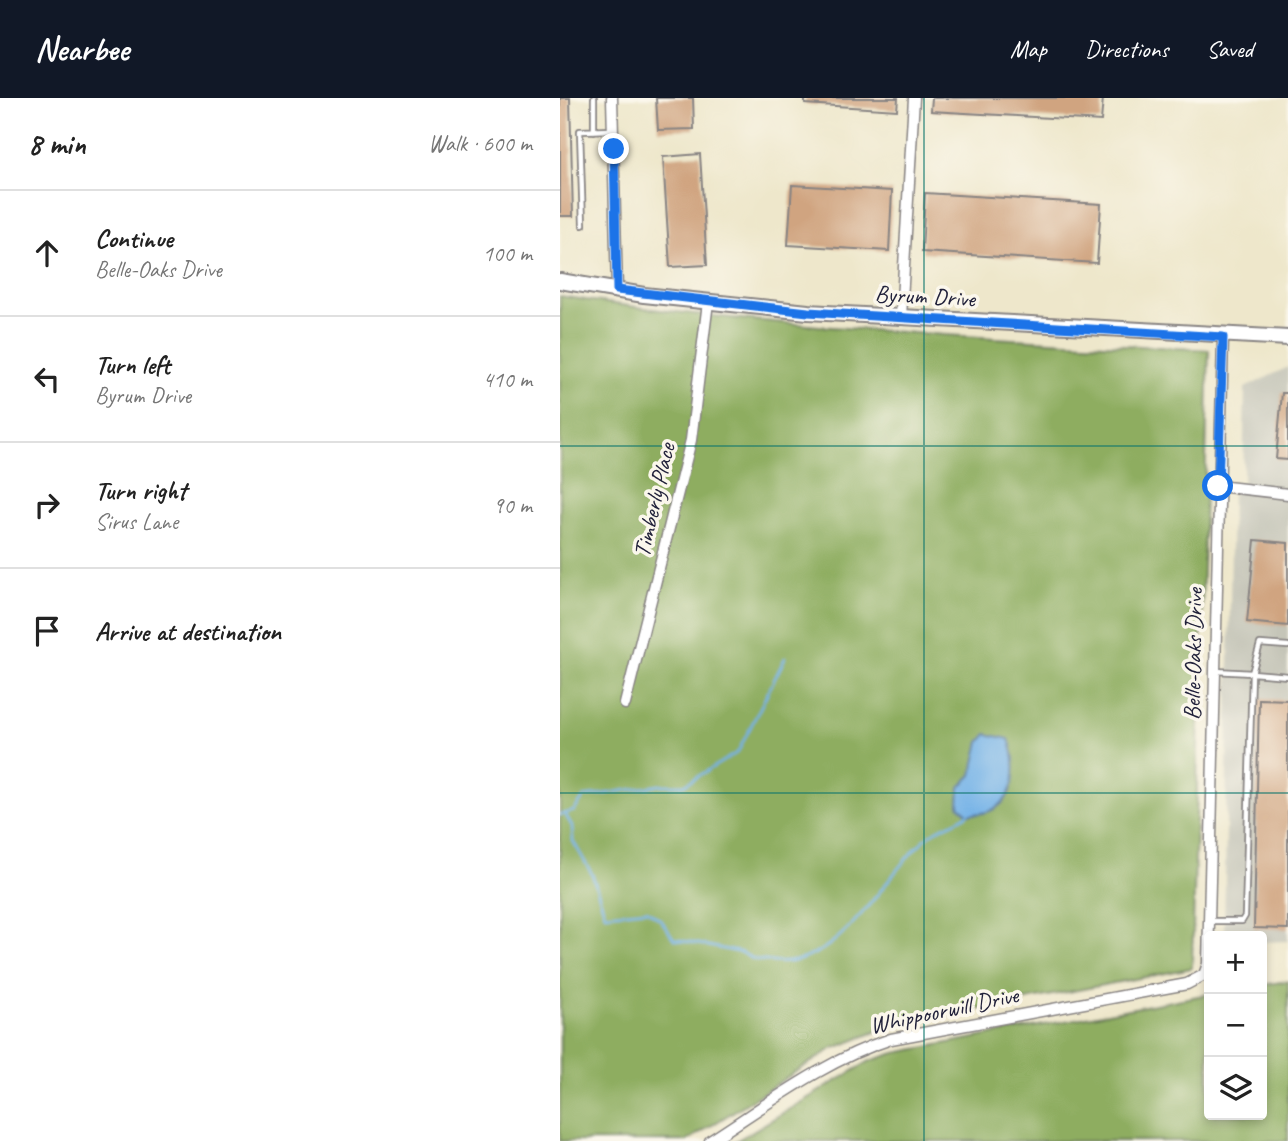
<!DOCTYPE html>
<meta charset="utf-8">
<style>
body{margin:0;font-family:Caveat,sans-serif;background:#f2f2f2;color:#222}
.controls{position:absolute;right:21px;bottom:21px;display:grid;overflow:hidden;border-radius:7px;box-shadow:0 4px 10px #0003}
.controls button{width:63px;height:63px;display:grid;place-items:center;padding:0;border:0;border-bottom:2px solid #e0e0e0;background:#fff;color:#222;font:35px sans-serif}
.stop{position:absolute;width:21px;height:21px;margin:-16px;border:5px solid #1a73e8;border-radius:50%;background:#fff}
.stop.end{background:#1a73e8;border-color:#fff;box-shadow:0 2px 7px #0008}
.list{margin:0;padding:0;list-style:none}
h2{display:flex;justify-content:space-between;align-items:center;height:91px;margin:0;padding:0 28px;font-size:30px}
h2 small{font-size:23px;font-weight:400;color:#767676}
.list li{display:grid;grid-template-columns:46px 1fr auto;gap:21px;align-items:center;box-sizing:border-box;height:126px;padding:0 28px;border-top:2px solid #e0e0e0}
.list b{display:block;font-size:26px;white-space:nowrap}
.list p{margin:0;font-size:23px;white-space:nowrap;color:#767676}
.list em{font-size:23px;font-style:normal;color:#767676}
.icon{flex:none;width:38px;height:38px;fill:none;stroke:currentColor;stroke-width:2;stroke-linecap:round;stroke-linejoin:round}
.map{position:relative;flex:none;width:728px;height:1043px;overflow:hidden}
header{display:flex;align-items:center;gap:42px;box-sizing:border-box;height:98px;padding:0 35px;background:#111827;color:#fff}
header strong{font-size:33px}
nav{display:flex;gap:38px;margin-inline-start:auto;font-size:24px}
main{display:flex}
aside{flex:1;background:#fff}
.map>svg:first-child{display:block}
</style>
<header>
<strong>Nearbee</strong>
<nav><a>Map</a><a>Directions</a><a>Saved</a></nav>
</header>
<main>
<aside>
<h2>8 min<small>Walk · 600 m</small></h2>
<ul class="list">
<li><svg class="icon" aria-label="ahead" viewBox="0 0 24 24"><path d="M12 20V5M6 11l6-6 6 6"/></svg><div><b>Continue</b><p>Belle-Oaks Drive</p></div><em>100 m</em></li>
<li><svg class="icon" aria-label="left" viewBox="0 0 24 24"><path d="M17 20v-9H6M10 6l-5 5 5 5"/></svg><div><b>Turn left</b><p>Byrum Drive</p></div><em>410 m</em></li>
<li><svg class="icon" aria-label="right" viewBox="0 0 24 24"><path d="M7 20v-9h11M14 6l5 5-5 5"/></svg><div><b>Turn right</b><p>Sirus Lane</p></div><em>90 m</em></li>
<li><svg class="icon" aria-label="arrive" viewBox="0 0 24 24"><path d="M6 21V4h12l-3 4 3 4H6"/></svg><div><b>Arrive at destination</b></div></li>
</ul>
</aside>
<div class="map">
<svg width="728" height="1043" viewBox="0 0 728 1043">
<rect width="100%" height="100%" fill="#fbf7ec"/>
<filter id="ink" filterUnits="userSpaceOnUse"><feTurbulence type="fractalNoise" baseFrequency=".0143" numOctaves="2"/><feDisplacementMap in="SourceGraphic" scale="14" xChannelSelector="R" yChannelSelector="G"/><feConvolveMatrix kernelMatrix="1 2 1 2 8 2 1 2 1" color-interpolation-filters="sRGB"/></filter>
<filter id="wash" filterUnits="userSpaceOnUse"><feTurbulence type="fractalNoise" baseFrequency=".00686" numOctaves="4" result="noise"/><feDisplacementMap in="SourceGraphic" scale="28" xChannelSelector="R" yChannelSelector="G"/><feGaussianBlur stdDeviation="1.57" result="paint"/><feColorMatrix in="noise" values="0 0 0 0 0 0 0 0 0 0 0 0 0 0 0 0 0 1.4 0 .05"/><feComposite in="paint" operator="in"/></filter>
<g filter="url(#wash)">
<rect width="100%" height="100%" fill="#eee7cb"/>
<!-- industrial -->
<path fill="#c5c5b8" d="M728,269V843L702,844V838H664L672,396L675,384L683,385L685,290Z"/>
<!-- forest -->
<path fill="#8ead60" stroke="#58684e" stroke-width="2" d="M0,198C215,232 432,239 649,252L632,870L328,929L272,951L127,1043H0Z
M728,883V1043H176L310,963L335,955L649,896V1017H702V887Z"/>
<!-- water -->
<path fill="#74b2e7" stroke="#4b6a91" stroke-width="2" d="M427,636L449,641C462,677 453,718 408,716L399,708L400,689L412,677L420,644Z"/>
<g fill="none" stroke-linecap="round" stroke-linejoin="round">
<!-- stream -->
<path stroke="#74b2e7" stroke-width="2.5" d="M5,716L12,728L13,743L32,776L45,816L87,812L101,822L114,841L183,855C192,863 201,862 213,864C282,872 324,774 370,737C382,727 397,725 408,716
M0,717L14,713L24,699L100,687H124L178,654L225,560"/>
</g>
<g id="blocks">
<!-- building -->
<path fill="#d0a480" d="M0,0H10L13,118H0Z
M96,0H133L134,31L98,32Z
M245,0H338L337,12L245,6Z
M372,0H543L541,23L371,13Z
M140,56L147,167L110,169L103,59Z
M232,87L332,93L329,153L228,147Z
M365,95L541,106L537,165L362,154Z
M722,295H728V362L716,361Z
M695,442L728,445V528L687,524Z
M699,601L728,602V831L694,830Z"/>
</g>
</g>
<g filter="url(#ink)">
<use href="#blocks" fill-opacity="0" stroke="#888483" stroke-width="2"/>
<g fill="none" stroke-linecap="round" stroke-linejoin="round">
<!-- lane casing -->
<g stroke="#888483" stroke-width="8">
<path id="lane" d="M34,0V33
M23,127L20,33L52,32
M655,573L692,575L700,546L728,548
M649,823H682L685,818L692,575L728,578"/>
</g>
<!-- street casing -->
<g stroke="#888483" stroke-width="13">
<path id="street" d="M52,0L57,192
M341,219L354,0
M658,388L728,396
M65,606L131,342L148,204
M150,1043C208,1006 265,962 331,941L627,886L644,877L648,866L663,239"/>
</g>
<!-- secondary casing -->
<g stroke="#888483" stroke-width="18">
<path id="secondary" d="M0,183L84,197L248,214L728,240"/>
</g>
<!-- lane -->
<use href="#lane" stroke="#fff" stroke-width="4.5"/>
<!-- street -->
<use href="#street" stroke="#fff" stroke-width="10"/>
<!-- secondary -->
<use href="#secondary" stroke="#fff" stroke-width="14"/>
</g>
</g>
<g fill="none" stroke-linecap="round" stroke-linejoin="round" filter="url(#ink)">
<!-- route -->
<path stroke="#1a73e8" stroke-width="9" d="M54,51L57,192L248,214L663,239L658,388"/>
</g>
<!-- grid -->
<path fill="none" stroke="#0f766e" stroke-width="2" stroke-opacity="0.55" d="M364,0V1043M0,348H728M0,695H728"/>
<g text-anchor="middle" stroke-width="7" stroke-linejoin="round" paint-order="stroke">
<!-- street labels -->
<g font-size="24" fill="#22223b" stroke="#fbf7ec">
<text transform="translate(365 198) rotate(3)" y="8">Byrum Drive</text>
<text transform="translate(94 402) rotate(-77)" y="8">Timberly Place</text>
<text transform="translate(633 556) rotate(-89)" y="8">Belle-Oaks Drive</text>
<text transform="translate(384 912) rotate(-12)" y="8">Whippoorwill Drive</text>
</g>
</g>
</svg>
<div class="controls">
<button>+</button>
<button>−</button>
<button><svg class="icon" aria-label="layers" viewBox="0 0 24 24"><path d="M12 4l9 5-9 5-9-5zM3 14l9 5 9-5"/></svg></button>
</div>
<div class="stop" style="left:658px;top:388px"></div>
<div class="stop end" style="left:54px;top:51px"></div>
</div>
</main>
